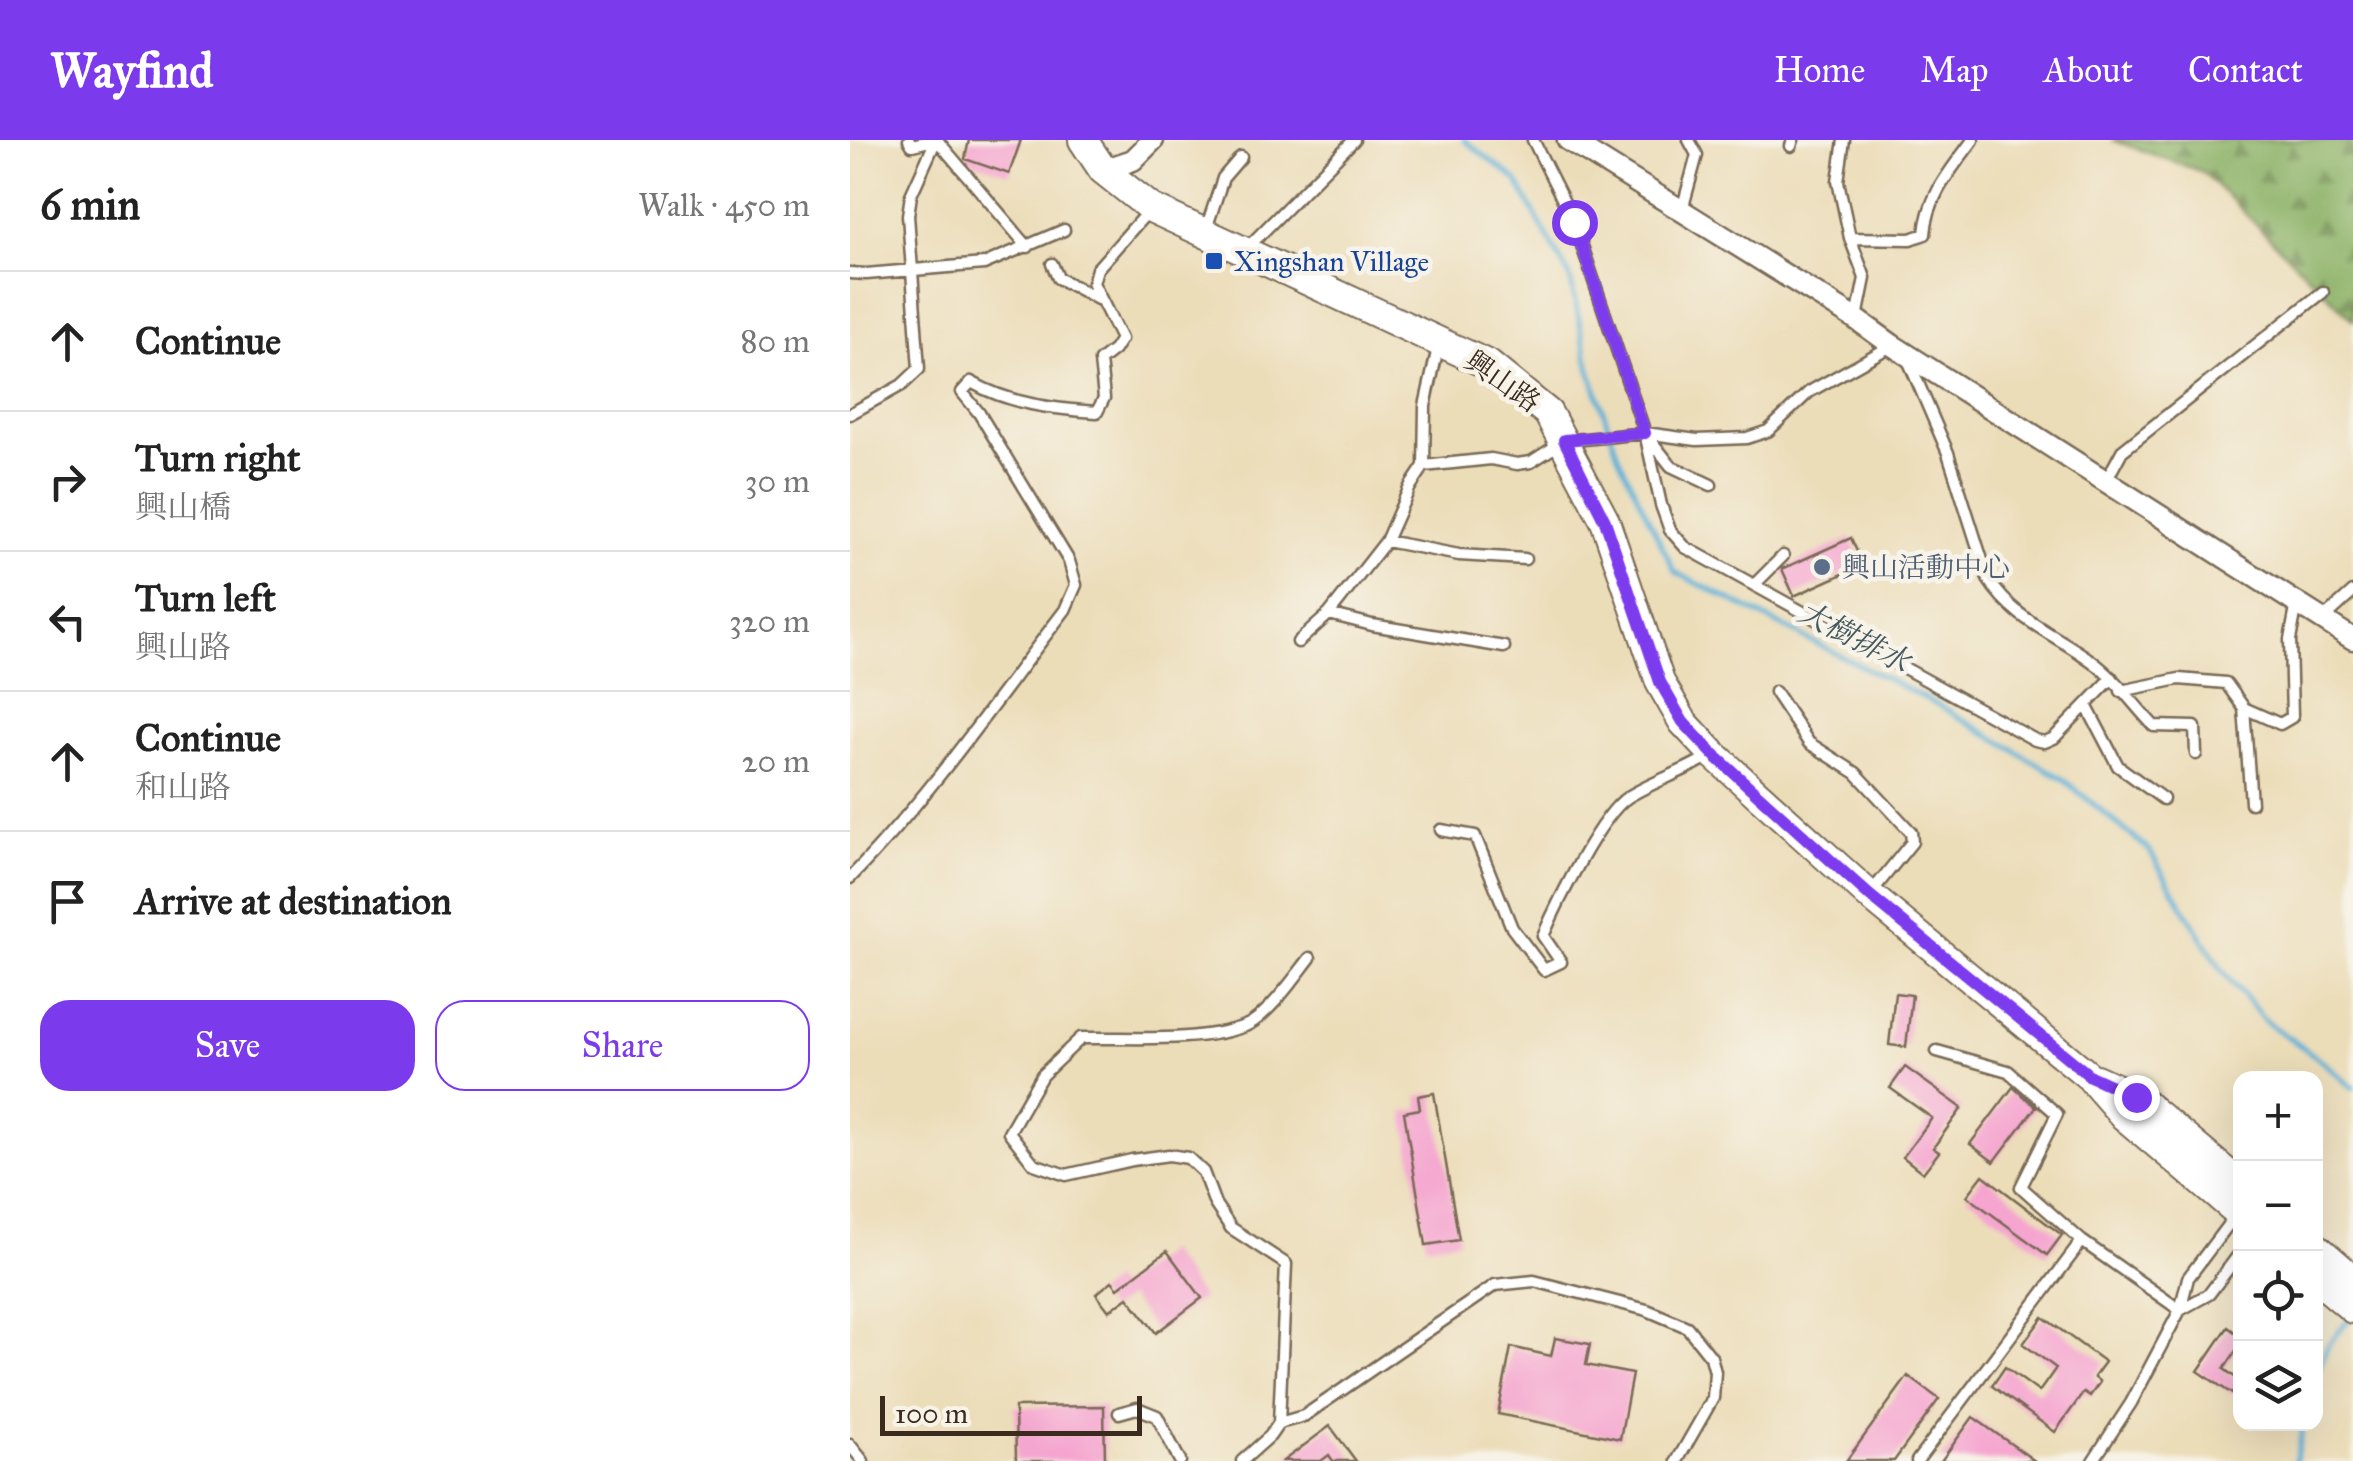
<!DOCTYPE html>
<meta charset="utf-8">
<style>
body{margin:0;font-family:"IM FELL Great Primer","Noto Serif TC",serif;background:#f2f2f2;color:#222}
.controls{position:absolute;right:30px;bottom:30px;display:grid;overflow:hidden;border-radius:20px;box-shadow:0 10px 40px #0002}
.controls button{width:90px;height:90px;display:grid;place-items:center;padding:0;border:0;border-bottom:2px solid #e0e0e0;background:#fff;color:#222;font:50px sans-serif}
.scale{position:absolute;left:30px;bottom:25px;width:262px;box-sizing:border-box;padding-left:10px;border:5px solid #3b2a1e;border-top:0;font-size:28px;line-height:35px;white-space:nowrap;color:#3b2a1e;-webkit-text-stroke:8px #f7f3e8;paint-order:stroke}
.stop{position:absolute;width:30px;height:30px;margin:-22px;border:8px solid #7c3aed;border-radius:50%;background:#fff}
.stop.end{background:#7c3aed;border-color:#fff;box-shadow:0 2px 10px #0008}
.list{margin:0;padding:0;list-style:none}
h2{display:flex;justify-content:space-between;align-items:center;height:130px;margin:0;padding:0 40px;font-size:42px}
h2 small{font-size:32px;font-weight:400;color:#767676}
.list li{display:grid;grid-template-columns:65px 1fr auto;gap:30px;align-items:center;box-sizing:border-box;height:140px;padding:0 40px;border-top:2px solid #e0e0e0}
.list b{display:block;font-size:38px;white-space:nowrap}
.list p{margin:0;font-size:32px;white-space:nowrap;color:#767676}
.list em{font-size:32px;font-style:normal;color:#767676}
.actions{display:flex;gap:20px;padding:30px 40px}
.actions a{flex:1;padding:22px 0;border:2px solid #7c3aed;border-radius:30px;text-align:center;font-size:35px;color:#7c3aed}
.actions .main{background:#7c3aed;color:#fff}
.icon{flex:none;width:55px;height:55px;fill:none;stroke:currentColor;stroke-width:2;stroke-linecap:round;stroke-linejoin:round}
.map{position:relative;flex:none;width:1503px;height:1321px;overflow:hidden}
header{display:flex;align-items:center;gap:60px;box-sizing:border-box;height:140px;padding:0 50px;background:#7c3aed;color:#fff}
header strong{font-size:48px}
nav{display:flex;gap:55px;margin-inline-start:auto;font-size:35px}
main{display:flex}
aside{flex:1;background:#fff}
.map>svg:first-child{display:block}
</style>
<header>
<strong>Wayfind</strong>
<nav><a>Home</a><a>Map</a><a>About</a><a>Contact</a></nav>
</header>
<main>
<aside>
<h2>6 min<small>Walk · 450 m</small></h2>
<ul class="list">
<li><svg class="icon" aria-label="ahead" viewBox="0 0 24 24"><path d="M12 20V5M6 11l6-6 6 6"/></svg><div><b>Continue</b></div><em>80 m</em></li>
<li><svg class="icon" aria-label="right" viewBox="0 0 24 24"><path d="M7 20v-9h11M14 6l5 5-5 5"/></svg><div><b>Turn right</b><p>興山橋</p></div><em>30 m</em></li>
<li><svg class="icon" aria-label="left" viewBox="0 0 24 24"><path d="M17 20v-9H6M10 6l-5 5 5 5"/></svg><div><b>Turn left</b><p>興山路</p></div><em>320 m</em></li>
<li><svg class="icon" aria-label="ahead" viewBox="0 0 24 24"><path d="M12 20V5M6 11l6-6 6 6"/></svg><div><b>Continue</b><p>和山路</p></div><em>20 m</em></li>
<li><svg class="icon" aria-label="arrive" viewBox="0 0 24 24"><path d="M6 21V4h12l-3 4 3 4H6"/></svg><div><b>Arrive at destination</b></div></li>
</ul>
<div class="actions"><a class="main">Save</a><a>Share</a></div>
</aside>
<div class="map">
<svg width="1503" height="1321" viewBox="0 0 1503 1321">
<defs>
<pattern id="forest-firs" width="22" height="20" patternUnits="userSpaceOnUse" patternTransform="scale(2.5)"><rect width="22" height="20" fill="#8cb267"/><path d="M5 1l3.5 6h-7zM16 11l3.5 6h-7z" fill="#749154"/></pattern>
</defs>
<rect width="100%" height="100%" fill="#f7f3e8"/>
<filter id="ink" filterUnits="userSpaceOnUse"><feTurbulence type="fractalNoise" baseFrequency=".01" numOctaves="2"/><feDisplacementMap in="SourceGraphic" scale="20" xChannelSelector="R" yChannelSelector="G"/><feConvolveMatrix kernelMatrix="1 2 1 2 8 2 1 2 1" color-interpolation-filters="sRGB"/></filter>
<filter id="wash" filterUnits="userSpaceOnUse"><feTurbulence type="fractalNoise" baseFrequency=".0048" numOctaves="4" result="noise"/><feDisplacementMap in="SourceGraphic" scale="40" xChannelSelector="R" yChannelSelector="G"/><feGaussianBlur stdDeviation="2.25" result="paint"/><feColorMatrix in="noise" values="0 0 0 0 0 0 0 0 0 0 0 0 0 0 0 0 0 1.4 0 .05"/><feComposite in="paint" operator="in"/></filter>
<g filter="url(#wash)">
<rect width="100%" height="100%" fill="#ecddb9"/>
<!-- forest -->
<path fill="url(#forest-firs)" stroke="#646e42" stroke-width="2.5" d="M1262,0H1503V180L1353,32Z"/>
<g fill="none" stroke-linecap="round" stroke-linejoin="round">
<!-- stream -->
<path stroke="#5bb1d7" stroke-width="5" d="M614,0L666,40L720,137L740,230L769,318L825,432L1092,567L1213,639L1299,710L1373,832L1416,882L1471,920L1503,948
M1466,1235L1478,1205L1499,1179
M1445,1321L1454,1284"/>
</g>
<g id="blocks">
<!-- building -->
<path fill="#f5a5cf" d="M119,0H171L159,34L115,19Z
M1001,398L1013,425L944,456L932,429Z
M1045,853L1062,855L1056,907L1039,905Z
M1055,927L1112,968L1083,1008L1089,1012L1073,1033L1053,1017L1082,978L1040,948Z
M1163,947L1186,967L1144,1022L1120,1004Z
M584,953L609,1100L576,1105L554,972L570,969L568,956Z
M1133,1035L1212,1095L1197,1115L1117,1056Z
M317,1111L352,1158L306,1193L278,1157L259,1171L246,1154L262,1141L268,1148Z
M1193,1177L1255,1222L1244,1237L1250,1242L1240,1256L1234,1252L1205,1292L1142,1246L1155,1227L1189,1252L1206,1228L1173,1204Z
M1378,1187L1390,1196V1205L1374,1229L1390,1241L1382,1254L1348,1231Z
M705,1198L740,1204L736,1225L782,1234L770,1299L648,1274L661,1207L701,1216Z
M1058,1236L1089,1259L1044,1321H996Z
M254,1266L255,1321H166L165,1267Z
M1123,1277L1185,1321H1091Z
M480,1286L506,1321H483L479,1315L471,1321H433Z"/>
</g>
</g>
<g filter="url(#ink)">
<use href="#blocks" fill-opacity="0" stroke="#796954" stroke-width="2.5"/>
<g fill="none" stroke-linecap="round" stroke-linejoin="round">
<!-- service casing -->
<g stroke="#796954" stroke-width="15">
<path id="service" d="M59,0L62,5L84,0
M87,0L178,107
M683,0L724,82L795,293L811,365L820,390L835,407L1185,600L1195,602L1204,598L1262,538
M994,0L988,41L1000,98L1015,138L1007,178
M941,6L943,0
M832,70L847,15L839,0
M356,89L373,38L391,17
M1000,98L1061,99L1075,94C1078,55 1101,30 1123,0
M397,108L504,0
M202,124L208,138L248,159
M0,133L16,134L134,124L214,90
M1059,222L1098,313L1138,439C1165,481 1204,493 1243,522C1266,539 1284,565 1304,586L1345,587L1346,614
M0,274L52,245L69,229L58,75L61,55L86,0
M799,298L821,326L861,345
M574,326L641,319L667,324L681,322L714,301L795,293L847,300L897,298L918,291L959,252L1041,206
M1257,339L1272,311L1473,152
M536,401L609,415L675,419
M904,445L933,416
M479,474L522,485L654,507
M1473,479L1503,452
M448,502L479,474L536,401L560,347L574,326L575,266L589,203
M1271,551L1329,539L1376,543L1394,568L1430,584L1442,577L1440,500L1447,463
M925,552L959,603L1006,633L1061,692L1062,702L1020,754
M1236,565L1268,626L1313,659
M1394,568L1401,663
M591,690L625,696L662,788L694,830L711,822L693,796C707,764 750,675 778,657C805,640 836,632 862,614
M0,738C80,656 145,561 215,470L226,445L219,421L129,273L112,252L121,242C159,264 203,269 247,272L254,258L250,221L264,210L271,199L243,143L247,129L300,69
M1087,911L1158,931L1207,974L1171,1047L1232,1101L1330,1170
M1330,1170L1359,1154L1390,1113
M269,1273L287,1268L307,1276L330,1321
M429,1283L454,1276L645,1145L684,1141L797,1170L837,1187L861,1217L865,1232L863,1258L827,1321
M0,1305L13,1321
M392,1321L420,1296L429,1283L436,1124L381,1088L365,1064L353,1032L338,1018L319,1015L282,1020L216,1035L184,1024L159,992L192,935L231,898C280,897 349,903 395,886C416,878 445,837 460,818
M1067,1321L1232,1101
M1243,1321L1281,1263L1330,1170L1338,1138L1387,1073"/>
</g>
<!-- minor casing -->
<g stroke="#796954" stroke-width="25">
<path id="minor" d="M718,0L1006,179L1042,205L1503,499
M253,30L283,20L303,0"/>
</g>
<!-- secondary casing -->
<g stroke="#796954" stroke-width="32">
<path id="secondary" d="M233,0L253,30L301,68L639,225L698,273L755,381L810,542L833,582L863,614L1019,755L1240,937L1274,976L1390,1074
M1246,939L1286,957L1390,1044
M1466,1107L1503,1139
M1466,1138L1503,1169"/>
</g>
<!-- service -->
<use href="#service" stroke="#fff" stroke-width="10"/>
<!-- minor -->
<use href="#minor" stroke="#fff" stroke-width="20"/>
<!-- secondary -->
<use href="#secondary" stroke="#fff" stroke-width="28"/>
</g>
</g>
<g fill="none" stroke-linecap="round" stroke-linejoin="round" filter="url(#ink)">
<!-- route -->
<path stroke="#7c3aed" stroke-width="12" d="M724,82L795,293L714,300L755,381L810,542L833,582L863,614L1019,755L1240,936L1286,957"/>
</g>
<!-- markers -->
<rect fill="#1a4fb4" stroke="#f7f3e8" stroke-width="4" x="354" y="111" width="20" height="20" rx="5"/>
<circle fill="#5c6f8a" stroke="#f7f3e8" stroke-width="4" cx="972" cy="427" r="10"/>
<g text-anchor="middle" stroke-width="9" stroke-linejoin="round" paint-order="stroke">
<!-- transit labels -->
<g font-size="28" fill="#164399" stroke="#f7f3e8" text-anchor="start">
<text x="384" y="131">Xingshan Village</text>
</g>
<!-- street labels -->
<g font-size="28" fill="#3b2a1e" stroke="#f7f3e8">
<text transform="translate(653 241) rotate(35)" y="10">興山路</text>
</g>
<!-- service labels -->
<g font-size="28" fill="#4e5e75" stroke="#f7f3e8" text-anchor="start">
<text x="992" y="437">興山活動中心</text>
</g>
<!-- water labels -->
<g font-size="30" font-style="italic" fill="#46595f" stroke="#f7f3e8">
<text transform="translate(1004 497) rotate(27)" y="10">大樹排水</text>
</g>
</g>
</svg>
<div class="controls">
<button>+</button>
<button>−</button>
<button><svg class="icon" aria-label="locate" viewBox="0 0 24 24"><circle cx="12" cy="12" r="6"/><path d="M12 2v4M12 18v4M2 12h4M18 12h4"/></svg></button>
<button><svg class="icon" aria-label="layers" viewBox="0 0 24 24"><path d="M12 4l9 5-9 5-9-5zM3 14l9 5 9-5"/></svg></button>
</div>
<div class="scale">100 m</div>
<div class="stop" style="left:724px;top:82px"></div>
<div class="stop end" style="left:1286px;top:957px"></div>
</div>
</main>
